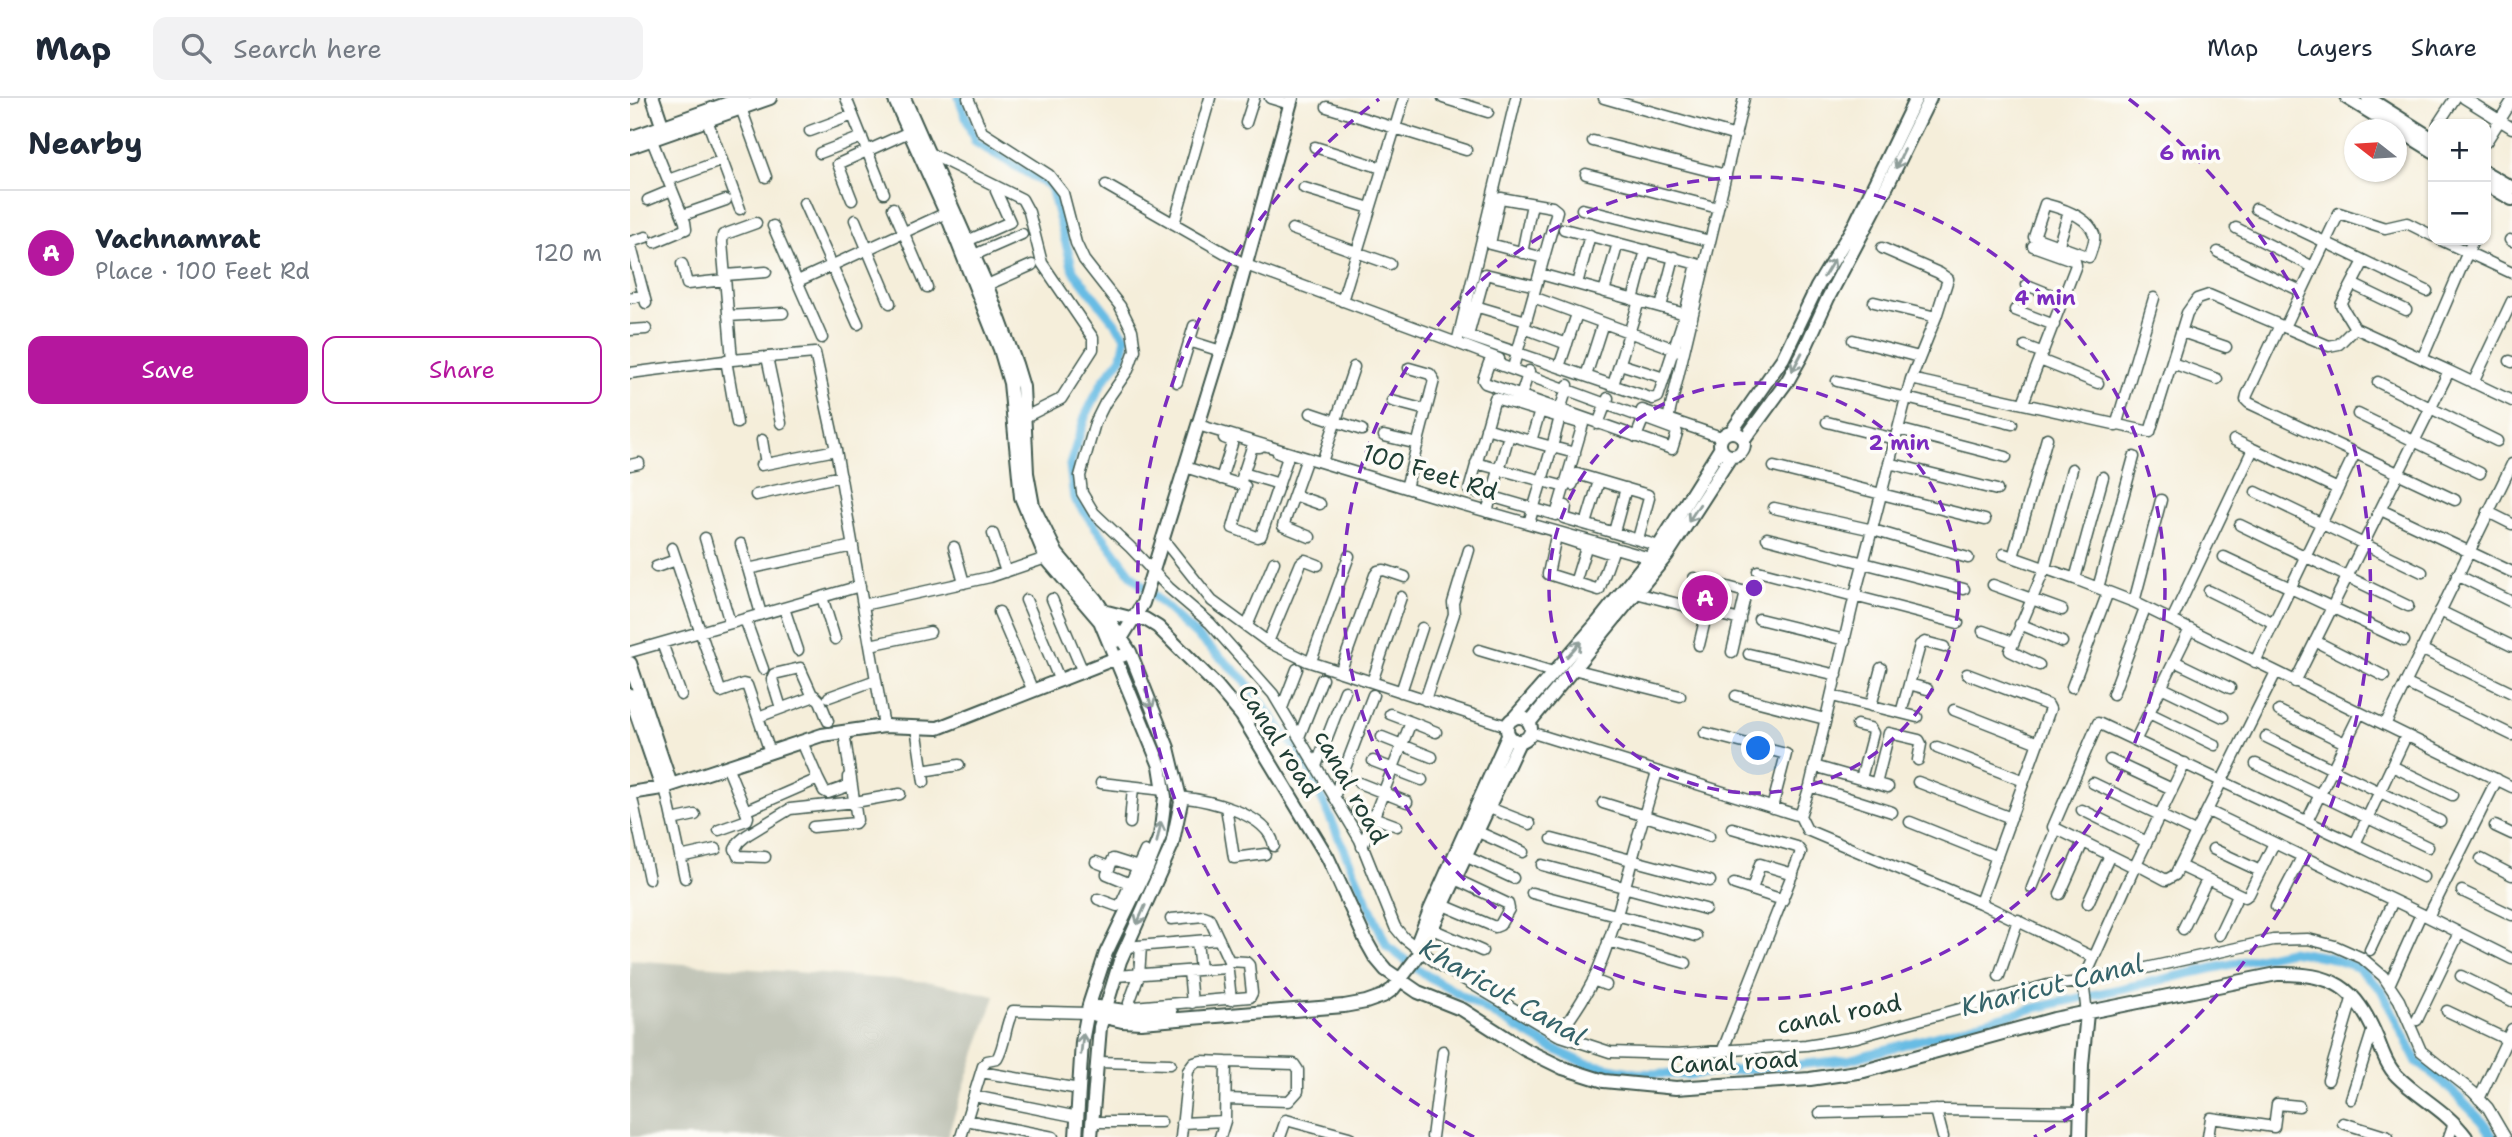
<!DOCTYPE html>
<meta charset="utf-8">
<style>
body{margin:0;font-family:"Shantell Sans",sans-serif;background:#f2f2f3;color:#1f2937}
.controls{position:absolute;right:21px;top:21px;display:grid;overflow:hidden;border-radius:14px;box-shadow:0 2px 5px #0004}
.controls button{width:63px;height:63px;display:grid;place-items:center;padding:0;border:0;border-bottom:2px solid #e0e1e3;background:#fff;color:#1f2937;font:35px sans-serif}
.compass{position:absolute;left:1714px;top:21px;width:63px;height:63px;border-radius:50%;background:#fff;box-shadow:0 2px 5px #0004;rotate:287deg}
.you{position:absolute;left:1129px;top:651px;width:24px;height:24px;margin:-18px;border:5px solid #fff;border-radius:50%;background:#1a73e8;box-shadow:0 0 0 10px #1a73e833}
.badge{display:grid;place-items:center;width:46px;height:46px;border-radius:50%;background:#b5179e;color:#fff;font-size:23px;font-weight:700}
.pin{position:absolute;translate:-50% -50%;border:4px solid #fff;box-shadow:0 2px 7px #0006}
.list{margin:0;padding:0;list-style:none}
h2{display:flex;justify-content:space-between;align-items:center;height:91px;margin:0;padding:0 28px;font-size:30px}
h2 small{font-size:23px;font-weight:400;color:#747a83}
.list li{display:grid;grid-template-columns:46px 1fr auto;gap:21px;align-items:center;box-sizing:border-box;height:126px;padding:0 28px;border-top:2px solid #e0e1e3}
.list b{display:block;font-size:26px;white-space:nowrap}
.list p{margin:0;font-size:23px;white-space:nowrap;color:#747a83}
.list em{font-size:23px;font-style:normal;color:#747a83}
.actions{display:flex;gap:14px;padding:21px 28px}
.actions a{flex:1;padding:16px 0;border:2px solid #b5179e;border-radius:14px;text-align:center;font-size:24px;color:#b5179e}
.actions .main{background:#b5179e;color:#fff}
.icon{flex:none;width:38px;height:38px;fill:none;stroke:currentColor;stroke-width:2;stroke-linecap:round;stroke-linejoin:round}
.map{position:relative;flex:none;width:1882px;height:1039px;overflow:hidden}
header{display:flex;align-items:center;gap:42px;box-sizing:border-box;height:98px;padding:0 35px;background:#fff;border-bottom:2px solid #e0e1e3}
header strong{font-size:33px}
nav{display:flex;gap:38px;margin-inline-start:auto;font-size:24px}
.search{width:490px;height:63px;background:#f2f2f3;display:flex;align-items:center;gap:18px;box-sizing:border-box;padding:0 24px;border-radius:14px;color:#747a83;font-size:26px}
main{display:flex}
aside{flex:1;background:#fff}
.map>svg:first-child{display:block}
</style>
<header>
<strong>Map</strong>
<div class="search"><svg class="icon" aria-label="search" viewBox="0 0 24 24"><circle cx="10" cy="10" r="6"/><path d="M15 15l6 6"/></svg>Search here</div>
<nav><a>Map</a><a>Layers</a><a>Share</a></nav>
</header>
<main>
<aside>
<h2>Nearby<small></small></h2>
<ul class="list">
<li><span class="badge">A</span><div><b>Vachnamrat</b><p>Place · 100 Feet Rd</p></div><em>120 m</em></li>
</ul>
<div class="actions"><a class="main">Save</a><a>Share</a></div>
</aside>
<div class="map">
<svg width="1882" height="1039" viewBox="0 0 1882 1039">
<rect width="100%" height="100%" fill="#fdfcf7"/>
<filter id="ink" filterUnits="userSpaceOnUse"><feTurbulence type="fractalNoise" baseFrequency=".0143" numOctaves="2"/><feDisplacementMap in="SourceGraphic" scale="14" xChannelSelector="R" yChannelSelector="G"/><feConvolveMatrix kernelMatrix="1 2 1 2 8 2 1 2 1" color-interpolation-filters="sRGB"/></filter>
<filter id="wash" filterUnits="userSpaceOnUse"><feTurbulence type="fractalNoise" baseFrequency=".00686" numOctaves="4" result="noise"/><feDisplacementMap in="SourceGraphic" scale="28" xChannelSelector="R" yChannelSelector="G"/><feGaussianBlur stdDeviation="1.57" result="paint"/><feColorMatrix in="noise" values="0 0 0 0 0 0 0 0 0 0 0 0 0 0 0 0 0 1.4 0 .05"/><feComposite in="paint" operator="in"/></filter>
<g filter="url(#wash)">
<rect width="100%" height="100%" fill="#f5eeda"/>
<!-- industrial -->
<path fill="#c3c6b9" d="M0,862L301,884L365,898L317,1039H0Z"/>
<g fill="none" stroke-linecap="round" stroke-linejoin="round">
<!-- canal -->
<path stroke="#67bce4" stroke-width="9" d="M329,0L345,44L421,89L443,172L496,239L492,259L473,283L455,319L440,367L444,400L503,479L615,582L675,663L757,848L791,874L924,951L954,965L1006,975L1057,977L1218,962L1405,910L1660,853L1698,859L1727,869L1751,891L1787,964L1813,984L1854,1025L1863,1039"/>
</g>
</g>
<g filter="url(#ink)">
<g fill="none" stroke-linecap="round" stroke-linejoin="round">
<!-- minor casing -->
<g stroke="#3f584d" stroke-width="13">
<path id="minor" d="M216,0L254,95
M338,0L352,34L419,77L433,95L446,145L454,162L490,208L502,232L505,252L498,272L475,305L465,325L450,378L452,395L464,415L500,449L539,490L580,525L643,596L730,742L765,829L774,840L808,866L928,937L980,954L1046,956L1176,947L1227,939L1418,887L1453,884L1643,842L1678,841L1705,848L1732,860L1753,878L1769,902L1791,953L1843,994L1858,1010L1875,1039
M640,0L660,6
M813,0L858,14
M974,0L1106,38
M1834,0L1882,30
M0,1L4,0
M697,9L836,52
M111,10L136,79
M77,22L110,111
M616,25L624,0
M1808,26L1825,0
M180,33L223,17
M19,35L55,124L56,131L25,144
M963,43L1096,77
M1856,44L1882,3
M685,49L752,70
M295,53L392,101L399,114L412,165L463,240V251L431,301L389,322
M190,55L232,39
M956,76L1088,110
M38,82L85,65
M476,87L616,167L827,245L886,0
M674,90L740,110
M18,102L42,92
M222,102L208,66L279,34
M174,105L228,226
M1415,106C1431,110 1458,118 1464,136C1466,142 1461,153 1459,159L1404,139Z
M263,110L297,189
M952,111L1080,143
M1626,111L1797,193
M53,117L96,102
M225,122L260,205
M544,126L580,0
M143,128L192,240
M1606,130L1683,169
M662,131L760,166
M1811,142L1882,175
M1880,142L1882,143
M337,143L380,124L366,93
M0,144L16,139
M0,145L16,205
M1252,150L1309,175L1318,181L1306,219L1281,281
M1427,152L1437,120
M1588,154L1671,193
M892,155L902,106
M344,157L392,136
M52,166L57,186L95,182
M910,176L1059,217
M95,177L136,174
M168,183L316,115
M947,186L960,137
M1722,186L1776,212
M357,187L402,167
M1397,187L1434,202
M906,188L855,176L838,238L1023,301L1028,299L1055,216L1067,166L934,131
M974,194L988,145
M903,199L1050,253
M0,200L14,197
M1003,202L1016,152
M712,203L774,0
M1244,204L1306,219
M845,208L896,223
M1031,209L1044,159
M1385,212L1424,227
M98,218L153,215
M1650,227L1617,297L1616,302L1619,305L1825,402
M1655,229L1709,115L1755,130L1777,125L1803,138
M894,230L937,246
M1725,230L1711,207L1734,163
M0,232L16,231
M1552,234L1596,249
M1223,242L1289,259
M559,243L591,253
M827,245L869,261
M1395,248L1413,255
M137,259L151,325
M1792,261L1843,142
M96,262L107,325
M102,262L92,144L93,137L126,125
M1410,262L1468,285
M1880,263L1882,264
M862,264L1046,332L1047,335L1042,351L855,285L853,282L859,265Z
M1542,265L1587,281
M884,266L927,113L922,109L871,100L869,103L860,146L914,160
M990,266L1034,280
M929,269L947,216
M1819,273L1882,303
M0,275L102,262L185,255L206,352L254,628
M956,278L973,225
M1207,283L1382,326
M547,284L564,228
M1748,284L1867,343
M1843,285L1882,203
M983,287L1009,203
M891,298L899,273
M865,300L953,326L926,417L839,392Z
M762,303L796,312
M1393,305L1446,167L1445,163L1403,148
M930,312L938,287
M1012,312L1038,321
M681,315L732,332
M1728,316L1850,375
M930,319L922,349L945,355
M1197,324L1265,341
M968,326L978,300
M568,327L809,400L1020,460
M1486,328L1524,200
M856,330L879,337
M1268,331L1376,359
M754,338L788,346
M1006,339L1016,314
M1091,339L1038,321L1114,0
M132,342L136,366
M1604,342L1623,351
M901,343L910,313
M677,360L653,428L680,439
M692,364L724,269
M846,365L935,389
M1259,365L1367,392
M0,367L9,365
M131,367L206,352
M555,369L615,388L603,430L627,439L631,438L657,362L656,358L648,355
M1144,369L1355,422
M613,375L649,386
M591,381L602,346V343L594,340
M610,386L622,349H630
M942,387L947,376L1018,397L1019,400L1008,441
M776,390L804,282L800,276L779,270
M1626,394L1792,474
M126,397L211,378
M664,397L690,406
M936,408L934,420L1029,448
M1144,410L1243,432L1338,460
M1751,412L1882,474
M857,414L879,337L922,349L899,425
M1858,414L1882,426
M956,426L969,383
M1610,427L1778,508
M984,434L996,390
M363,436L376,474
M926,438L982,456L969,492L918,476Z
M75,440L100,525
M532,440L582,503L638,544L677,563L877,628
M1137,440L1334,491
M111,446L131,516
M324,449L334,485
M42,450L89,589
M1374,456L1445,481L1504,504L1882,689
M1383,459L1417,340
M1594,459L1774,543
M26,469L46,462
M118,471L223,448
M1128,473L1328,525
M1827,477L1882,504
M1445,481L1473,379
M945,485L958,443
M1363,487L1432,512
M1468,490L1504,359
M1579,493L1644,525
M1006,495L1110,522
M192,499L205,541
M422,501L453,574
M396,502L430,583
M1504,504L1531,402
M233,507L360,479L416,460
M1056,509L1064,480L1116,494L1102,554
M154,510L168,552
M1810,513L1882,548
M369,514L403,593
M115,521L133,571
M1129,521L1215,542
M1542,522L1623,351L1708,391
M1390,526L1432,544
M617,528L644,464
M1353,533L1383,544
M1685,543L1754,578
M638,544L671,465L675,462L688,467
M32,545L51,597
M240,547L300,534
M1069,547L1077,514
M1791,551L1882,595
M849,552L923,574
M0,554L230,488
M1119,556L1207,577
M681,563L719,458
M1544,563L1600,590
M1625,564L1725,355
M1409,567L1380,553L1415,470L1442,371
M943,571L1050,598
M711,572L745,477L748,473L754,472L775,479
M1337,576L1418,607L1420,611L1350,805
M742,584L771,499
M1775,585L1882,637
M1279,586L1297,591
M1442,589L1478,494
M1531,589L1593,619
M91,594L113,586L117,587L140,654
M771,594L792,530
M1483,596L1515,510
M1106,598L1195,621
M1202,598L1271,615L1290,547L1295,544L1314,549
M199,599L246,582
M795,602L824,516L823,505L839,452
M1241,608L1251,570
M151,610L142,581L144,576L170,570L183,599
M652,610L667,571
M1324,612L1408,645
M1649,613L1715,645
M1271,615L1287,619
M1519,615L1585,647
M760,616L781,624L772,647L802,659
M128,619L185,598L190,603L198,623
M781,624L806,634
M1227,627L1240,630L1243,635L1231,681
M1755,627L1882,366
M286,629L294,684
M900,634L1170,718L1180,688L1225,497L1281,281L1520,334L1557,215L1567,201L1579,197L1699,248L1709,246L1725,230L1819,273L1665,584
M1075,635L1156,656L1142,710
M669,639L692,581
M1636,639L1810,723
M1506,641L1560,531
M1307,649L1394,683
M1480,662L1542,691
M743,663L792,682
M1626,666L1798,749
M686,668L715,593
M1184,668L1258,689
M1762,668L1822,697
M292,673L329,667
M188,681L194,693L198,695L218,688V679
M1288,684L1381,720
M471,685L534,692
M729,685L777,704
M1463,685L1567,735
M1246,686L1259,635L1289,642L1291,646L1288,662
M1180,688L1262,714
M35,689L55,780
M1,695L19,781
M549,699C577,702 639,715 644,748
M704,699L743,597
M973,705L1079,738
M596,709L604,760L635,756
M857,709L900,726
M117,712L188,681L172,644
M1452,712L1517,744
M727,713L767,728
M1578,713L1798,819L1867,681
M1170,718L1177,732L1350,805L1463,859
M42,722L65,717
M1677,723L1730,615
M1280,724L1367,759
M500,725L503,689
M1865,728L1882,736
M183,729L225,725L227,722L214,634
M89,732L117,722L118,719L97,668
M846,733L893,754
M1008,738L1027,674
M922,741L1080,783
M1725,746L1793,779
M732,749L772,647L752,639
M1583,751L1630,773
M835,758L883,780
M50,759L86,751
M135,759L108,758L105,751L109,744L117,737L160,711L225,704L270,696
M1851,761L1882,777
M466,764L479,769
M1506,766L1555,665
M912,767L1075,811
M1550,768L1615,799L1619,796L1644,745
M1504,769L1423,729L1468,625L1725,746L1776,638
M501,786L477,776L483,761L508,769
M1104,786L1153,802
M1402,790L1426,731
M1122,792L1130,766L1163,776
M1832,793L1882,817
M902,795L1066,838
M1430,796L1453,744
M468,801L487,808L491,806L515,753
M1458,805L1480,757
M813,807L865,829L870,827L879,811L878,806L825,781
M1646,809L1672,759
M1798,819L1882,861
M802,831L852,853
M1553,831L1577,782
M1589,837L1608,797
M567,843L570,872
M978,843L1056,865
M511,848L509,878L499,905L503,909L620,899L622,895L619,867L616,864L599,863L579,820L574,818L541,821
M496,849L589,841
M1740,852L1763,803
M559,873L562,905
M486,878L596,870L598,873L601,902
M1369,878L1388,822
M1831,878L1882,903
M963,882L976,887
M1759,887L1791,816
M1817,913L1882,944
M1457,915L1453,884L1506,766L1536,782L1545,777L1646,574
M1787,922L1829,835
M928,937C941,920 953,902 963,883C983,839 994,791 1007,744
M1092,954L1171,754L1167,749L1102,730
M467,964L540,966
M596,964L664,966L668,972V993L659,1003L597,1001
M351,974L449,991
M1698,982L1723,898
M344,998L448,1019
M1721,1001L1743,931
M1849,1001L1882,931
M1306,1012L1313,1039
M1190,1015L1314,1012L1450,1014
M336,1022L423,1039
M462,1024H531
M552,1025L595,1023
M1713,1025L1758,1039
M331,1039L353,968L357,963L367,961C376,946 374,928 383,913L457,915
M551,1039L558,973L564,965L571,963L596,964L595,1023L590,1039
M650,1039L656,1022L719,1039
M802,1039L813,953
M1578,1039L1581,1020L1644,1029L1647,1006L1669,1008
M1819,1039L1824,1025"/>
</g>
<!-- tertiary casing -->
<g stroke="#3f584d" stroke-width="16">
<path id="tertiary" d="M23,0L35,36
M264,0L316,115L370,251L380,285L391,399L416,460L470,523L530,668L535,699L530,738L517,770L476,855L459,907L452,944L446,1039
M274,0L357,188L386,266L393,289L397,375L403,408L427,456L466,502L500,554L538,650L551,704L542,747L490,863L470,929L461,1039
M1717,0L1803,53
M1738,0L1803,41
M0,40L113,0
M0,49L140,0
M1856,75L1882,90
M1856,86L1882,101
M1090 346a12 12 0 1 1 24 0a12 12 0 1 1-24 0Z
M1101,334L1153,260L1187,189L1226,124L1286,0
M1114,342L1158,282L1172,257L1198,200L1254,94L1300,0
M473,513L504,521H515L528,529L587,588L612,618L698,760L736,843L745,859L756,872L788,894L833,912L894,951L933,970L974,983L1046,990L1180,981L1234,973L1424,921L1647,876C1703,875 1725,888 1747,940C1752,953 1757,968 1767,978C1789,1000 1817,1013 1836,1039
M486,543L492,539L513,505L599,227L662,0
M0,565L41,687
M0,597L32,690
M877 631a12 12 0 1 1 24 0a12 12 0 1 1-24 0Z
M883,621L968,524L1029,448L1090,351
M899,625L1037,457L1101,358
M0,695L32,690L192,637L254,628L308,630L494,557
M787,846L800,812L878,638
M468,909L507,915L541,914
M466,917L492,923L511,924L714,908L736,904L753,898L763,891L791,854L889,644
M1450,1039L1452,967L1457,915"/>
</g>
<!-- minor -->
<use href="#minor" stroke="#fff" stroke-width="10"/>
<!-- tertiary -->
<use href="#tertiary" stroke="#fff" stroke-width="12"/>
</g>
<!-- one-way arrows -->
<defs><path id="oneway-shaft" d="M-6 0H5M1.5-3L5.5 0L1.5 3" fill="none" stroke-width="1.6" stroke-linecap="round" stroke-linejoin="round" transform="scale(1.75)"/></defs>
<g stroke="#8f9e9a">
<use href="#oneway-shaft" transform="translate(1270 61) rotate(116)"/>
<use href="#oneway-shaft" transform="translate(1199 170) rotate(-59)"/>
<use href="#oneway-shaft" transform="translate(1167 264) rotate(118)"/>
<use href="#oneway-shaft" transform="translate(1064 415) rotate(123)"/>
<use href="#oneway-shaft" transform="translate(944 551) rotate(-48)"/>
<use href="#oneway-shaft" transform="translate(519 601) rotate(69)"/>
<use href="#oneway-shaft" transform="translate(529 734) rotate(-78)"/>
<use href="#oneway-shaft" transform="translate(511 817) rotate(114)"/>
<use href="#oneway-shaft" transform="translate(452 946) rotate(-84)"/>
</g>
</g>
<!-- distance rings -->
<g fill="none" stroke="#7b2cbf" stroke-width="3.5" stroke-dasharray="12 9">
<circle cx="1124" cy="490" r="205"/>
<circle cx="1124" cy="490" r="411"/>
<path d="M844 1039A616 616 0 0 1 749 1M1499 1A616 616 0 0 1 1404 1039"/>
</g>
<g text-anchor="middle" stroke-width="7" stroke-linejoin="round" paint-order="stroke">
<!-- street labels -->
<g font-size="24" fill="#1f3d34" stroke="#fdfcf7">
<text transform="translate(800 374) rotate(17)" y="8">100 Feet Rd</text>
<text transform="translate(649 643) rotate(57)" y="8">Canal road</text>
<text transform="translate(721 689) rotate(61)" y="8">canal road</text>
<text transform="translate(1209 916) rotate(-11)" y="8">canal road</text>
<text transform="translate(1104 964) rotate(-3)" y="8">Canal road</text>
</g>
<!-- water labels -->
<g font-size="26" font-style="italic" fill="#356369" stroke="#fdfcf7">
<text transform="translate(1422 887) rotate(-14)" y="9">Kharicut Canal</text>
<text transform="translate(873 894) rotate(30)" y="9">Kharicut Canal</text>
</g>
</g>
<circle cx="1124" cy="490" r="10" fill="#7b2cbf" stroke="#fdfcf7" stroke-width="3.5"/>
<g font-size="21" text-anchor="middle" font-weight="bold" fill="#7b2cbf" stroke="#fdfcf7" stroke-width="7" stroke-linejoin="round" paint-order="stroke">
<text x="1560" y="62">6 min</text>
<text x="1415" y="207">4 min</text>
<text x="1269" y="352">2 min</text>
</g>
</svg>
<div class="controls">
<button>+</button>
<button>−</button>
</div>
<svg class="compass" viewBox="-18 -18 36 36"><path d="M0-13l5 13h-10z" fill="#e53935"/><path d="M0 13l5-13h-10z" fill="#747a83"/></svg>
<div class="you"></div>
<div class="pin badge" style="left:1075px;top:500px">A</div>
</div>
</main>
